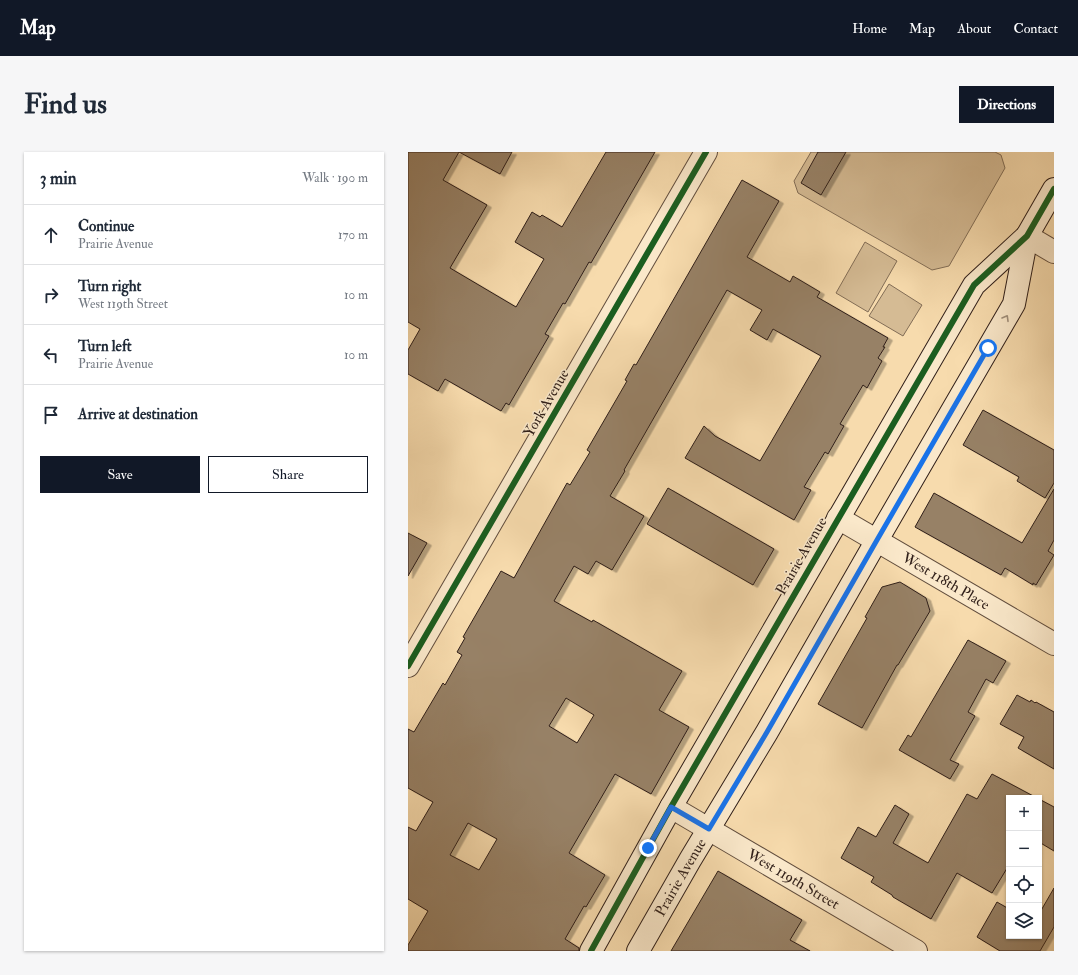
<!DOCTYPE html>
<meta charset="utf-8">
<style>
body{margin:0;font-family:"IM FELL Double Pica",serif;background:#f6f6f7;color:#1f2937}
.controls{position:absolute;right:12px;bottom:12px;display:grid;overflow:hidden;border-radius:0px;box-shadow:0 1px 3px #0004}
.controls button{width:36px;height:36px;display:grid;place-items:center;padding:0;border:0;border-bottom:1px solid #e0e1e3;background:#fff;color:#1f2937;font:20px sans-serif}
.stop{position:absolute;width:12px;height:12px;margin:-9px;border:3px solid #1a73e8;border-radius:50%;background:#fff}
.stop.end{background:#1a73e8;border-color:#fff;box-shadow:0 1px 4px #0008}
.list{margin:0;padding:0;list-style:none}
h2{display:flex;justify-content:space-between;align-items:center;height:52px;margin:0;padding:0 16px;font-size:17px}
h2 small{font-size:13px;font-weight:400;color:#747a83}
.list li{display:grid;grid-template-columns:26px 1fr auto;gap:12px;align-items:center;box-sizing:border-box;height:60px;padding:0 16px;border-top:1px solid #e0e1e3}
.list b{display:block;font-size:15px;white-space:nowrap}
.list p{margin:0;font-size:13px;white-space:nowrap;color:#747a83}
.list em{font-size:13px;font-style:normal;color:#747a83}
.actions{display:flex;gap:8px;padding:12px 16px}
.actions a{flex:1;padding:9px 0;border:1px solid #111827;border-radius:0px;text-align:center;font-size:14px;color:#111827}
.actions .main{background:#111827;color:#fff}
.icon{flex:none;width:22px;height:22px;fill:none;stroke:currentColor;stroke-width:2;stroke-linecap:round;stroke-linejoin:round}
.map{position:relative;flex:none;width:646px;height:799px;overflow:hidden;border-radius:0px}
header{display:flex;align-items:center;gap:24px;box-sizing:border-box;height:56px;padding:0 20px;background:#111827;color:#fff}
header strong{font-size:19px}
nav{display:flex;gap:22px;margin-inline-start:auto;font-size:14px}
.intro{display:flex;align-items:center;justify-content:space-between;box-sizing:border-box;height:96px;padding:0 24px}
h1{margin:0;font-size:28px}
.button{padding:10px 18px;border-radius:0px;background:#111827;color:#fff;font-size:14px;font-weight:700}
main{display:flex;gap:24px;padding:0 24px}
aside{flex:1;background:#fff;border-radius:0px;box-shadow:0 1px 3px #0004}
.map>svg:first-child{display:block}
</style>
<header>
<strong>Map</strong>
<nav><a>Home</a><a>Map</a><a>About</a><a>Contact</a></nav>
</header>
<div class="intro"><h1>Find us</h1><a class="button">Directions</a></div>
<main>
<aside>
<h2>3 min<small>Walk · 190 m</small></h2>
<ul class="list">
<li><svg class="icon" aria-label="ahead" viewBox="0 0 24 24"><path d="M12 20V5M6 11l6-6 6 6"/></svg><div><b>Continue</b><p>Prairie Avenue</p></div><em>170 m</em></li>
<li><svg class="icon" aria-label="right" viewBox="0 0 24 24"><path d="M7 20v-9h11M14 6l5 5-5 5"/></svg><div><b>Turn right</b><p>West 119th Street</p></div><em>10 m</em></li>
<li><svg class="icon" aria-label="left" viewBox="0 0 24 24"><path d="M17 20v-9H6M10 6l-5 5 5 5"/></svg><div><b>Turn left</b><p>Prairie Avenue</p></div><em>10 m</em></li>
<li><svg class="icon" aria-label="arrive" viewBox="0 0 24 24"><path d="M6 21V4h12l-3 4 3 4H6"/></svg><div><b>Arrive at destination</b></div></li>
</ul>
<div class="actions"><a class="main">Save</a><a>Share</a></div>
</aside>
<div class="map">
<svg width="646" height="799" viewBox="0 0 646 799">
<defs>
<filter id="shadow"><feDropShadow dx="4.5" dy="2.5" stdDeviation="0" flood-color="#0004"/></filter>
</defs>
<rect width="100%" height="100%" fill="#f7dbad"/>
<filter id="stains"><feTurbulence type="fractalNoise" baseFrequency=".005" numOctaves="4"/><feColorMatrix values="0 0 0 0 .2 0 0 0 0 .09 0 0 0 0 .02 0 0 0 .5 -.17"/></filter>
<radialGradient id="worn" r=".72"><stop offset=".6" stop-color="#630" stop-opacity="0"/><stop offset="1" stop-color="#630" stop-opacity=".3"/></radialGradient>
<!-- green -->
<path fill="#d5bb94" stroke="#826d56" d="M403,0H587L593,3L597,16L541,114L524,118L390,41L386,29Z
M457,90L489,109L460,160L428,141Z
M481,132L514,153L495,184L461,164Z"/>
<!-- building -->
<path fill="#978166" stroke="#301f19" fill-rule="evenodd" filter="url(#shadow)" d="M0,0H104L92,22L51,0L35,28L79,53L42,116L108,155L136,107L107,90L124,60L132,65L134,63L154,75L198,0H247L183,111L181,110L157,152L155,151L137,182L141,184L101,253L98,251L93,259L37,227L30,239L0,222V198L12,177L0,170Z
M410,0H438L413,43L393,31Z
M334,28L371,49L339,105L382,130L385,124L412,140L409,145L480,186L475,195H477L470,206L474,209L459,236L455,233L432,272L436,274L420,302L417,300L396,335L403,338L386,368L277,306L296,274L307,284L352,309L413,204L365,177L359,188L342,178L354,158L319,138L216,318L217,319L202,344L236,364L204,418L188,409L180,422L166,414L146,449L184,470L185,468L274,519L251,558L281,575L243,642L207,622L161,701L197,723L178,755L176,754L157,787L171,796V799H0V793L20,759L0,747V675L8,679L25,650L0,636V577L6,580L35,531L37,533L54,503L49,500L57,486L55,485L93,419L106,426L159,331L162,333L182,300L179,298L219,229L217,228L226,212L228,213ZM158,546L186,563L169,591L141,574ZM60,671L89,687L71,718L42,703Z
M575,258L646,298V331L637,346L609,329L611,325L555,293Z
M260,336L366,397L345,433L239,372Z
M646,337V388L640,399L646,403L628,433L625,431V433L597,416L593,423L507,375L526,341L614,391Z
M0,381L19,391L0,424Z
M492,430L518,446L522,459L490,513H489L454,576L410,552L459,466L457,465L474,435Z
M560,488L598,509L585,531L578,527L560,560L567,564L542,608L551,612L542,627L491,598L500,583L503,585Z
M609,543L622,550L623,548L627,551L628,550L646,560V617L610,596L616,585L592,572Z
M584,622L629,646H601V713L584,741L549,721L523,767L485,745L484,743L463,730L466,725L433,706L450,675L468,685L487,653L501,662L485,691L520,711L559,642L569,647Z
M631,647L646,655V699L631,690Z
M310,719L394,768L382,788L402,799H263Z
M646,736V775L632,799H592L569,785L589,750L601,757V784H631V762Z"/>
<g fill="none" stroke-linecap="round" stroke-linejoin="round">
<!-- street casing -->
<g stroke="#624e3e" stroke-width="24">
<g id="street">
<path d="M619,84L646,100"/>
<path id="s1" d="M430,366L646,492"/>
<path d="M0,514L298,0"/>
<path id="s2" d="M263,655L508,799"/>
</g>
</g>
<!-- secondary casing -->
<g stroke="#301f19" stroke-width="24">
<g id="secondary">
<path d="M183,799L263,655L566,133L619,84L646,37"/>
<path id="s3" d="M230,799L282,708L359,580L469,388L606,152L619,84"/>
</g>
</g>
<!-- street -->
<use href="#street" stroke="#fae8ca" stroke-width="22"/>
<!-- secondary -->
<use href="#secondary" stroke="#fae8ca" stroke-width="22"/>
<!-- cycleway casing -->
<g stroke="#fae8ca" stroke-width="8">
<path id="cycleway" d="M0,514L298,0
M183,799L263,655L566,133L619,84L646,37"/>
</g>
<!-- cycleway -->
<use href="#cycleway" stroke="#1b5e20" stroke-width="6"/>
</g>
<!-- one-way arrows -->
<defs><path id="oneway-chevron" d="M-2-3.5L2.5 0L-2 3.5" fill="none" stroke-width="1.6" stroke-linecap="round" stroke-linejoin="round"/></defs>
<use stroke="#9f8e7a" href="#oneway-chevron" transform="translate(598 166) rotate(-60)"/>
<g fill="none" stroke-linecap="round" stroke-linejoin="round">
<!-- route -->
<path stroke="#1a73e8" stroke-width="5" d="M240,696L263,655L301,677L359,580L469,388L580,196"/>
</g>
<g text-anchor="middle" stroke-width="3" stroke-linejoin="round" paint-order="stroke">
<!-- street labels -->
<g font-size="15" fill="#301f19" stroke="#fae8ca">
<text transform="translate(138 251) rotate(-60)" y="5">York Avenue</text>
<text transform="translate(393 404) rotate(-60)" y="5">Prairie Avenue</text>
<text dy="5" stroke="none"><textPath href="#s1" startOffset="125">West 118th Place</textPath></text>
<text dy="5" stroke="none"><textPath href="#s3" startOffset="85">Prairie Avenue</textPath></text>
<text dy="5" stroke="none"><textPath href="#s2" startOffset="142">West 119th Street</textPath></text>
</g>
</g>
<rect width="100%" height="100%" filter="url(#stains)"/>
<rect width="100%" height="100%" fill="url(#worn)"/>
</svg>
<div class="controls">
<button>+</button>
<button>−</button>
<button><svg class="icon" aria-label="locate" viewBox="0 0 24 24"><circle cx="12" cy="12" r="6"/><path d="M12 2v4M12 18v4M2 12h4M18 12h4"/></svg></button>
<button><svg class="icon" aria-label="layers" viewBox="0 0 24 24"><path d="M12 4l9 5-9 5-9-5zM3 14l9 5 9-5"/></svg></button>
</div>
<div class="stop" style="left:580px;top:196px"></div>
<div class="stop end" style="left:240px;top:696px"></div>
</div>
</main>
